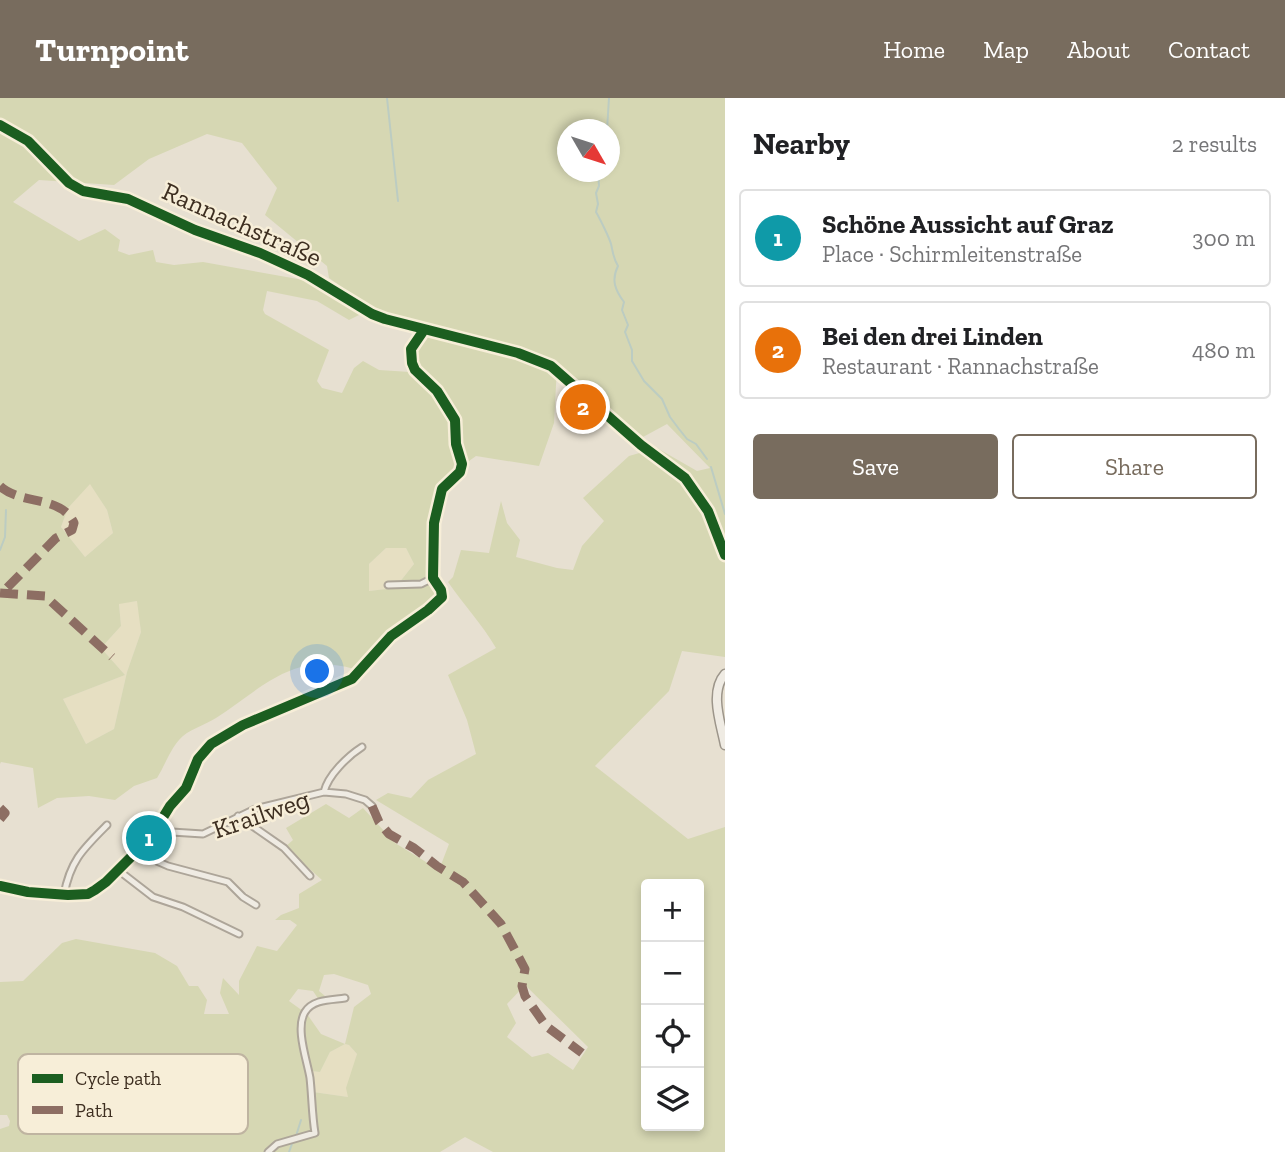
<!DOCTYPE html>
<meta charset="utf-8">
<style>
body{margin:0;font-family:"Zilla Slab",serif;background:#f6f6f6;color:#202124}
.controls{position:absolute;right:21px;bottom:21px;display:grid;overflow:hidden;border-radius:7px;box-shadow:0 4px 10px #0003}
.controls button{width:63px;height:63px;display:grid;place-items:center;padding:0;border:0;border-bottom:2px solid #e0e0e0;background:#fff;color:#202124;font:35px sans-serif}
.compass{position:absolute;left:557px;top:21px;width:63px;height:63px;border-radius:50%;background:#fff;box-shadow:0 4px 10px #0003;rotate:129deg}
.you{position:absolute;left:318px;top:574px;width:24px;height:24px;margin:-18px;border:5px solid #fff;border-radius:50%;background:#1a73e8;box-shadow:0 0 0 10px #1a73e833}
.badge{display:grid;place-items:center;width:46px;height:46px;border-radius:50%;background:#786c5e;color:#fff;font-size:23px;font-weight:700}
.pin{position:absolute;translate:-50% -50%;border:4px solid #fff;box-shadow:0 2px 7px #0006}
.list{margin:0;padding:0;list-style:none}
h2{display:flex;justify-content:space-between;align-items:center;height:91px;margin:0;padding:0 28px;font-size:30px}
h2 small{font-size:23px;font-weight:400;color:#757577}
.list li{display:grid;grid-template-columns:46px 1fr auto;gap:21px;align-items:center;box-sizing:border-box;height:98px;margin:0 14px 14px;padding:0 14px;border:2px solid #e0e0e0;border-radius:7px}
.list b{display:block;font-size:26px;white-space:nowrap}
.list p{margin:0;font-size:23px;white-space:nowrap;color:#757577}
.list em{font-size:23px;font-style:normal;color:#757577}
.actions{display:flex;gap:14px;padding:21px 28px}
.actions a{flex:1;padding:16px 0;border:2px solid #786c5e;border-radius:7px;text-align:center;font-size:24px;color:#786c5e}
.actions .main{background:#786c5e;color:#fff}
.icon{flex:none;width:38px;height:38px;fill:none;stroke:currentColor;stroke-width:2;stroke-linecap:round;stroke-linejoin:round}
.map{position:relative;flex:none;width:725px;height:1054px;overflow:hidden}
header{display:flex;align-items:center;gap:42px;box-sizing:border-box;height:98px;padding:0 35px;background:#786c5e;color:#fff}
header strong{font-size:33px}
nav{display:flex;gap:38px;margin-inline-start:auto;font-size:24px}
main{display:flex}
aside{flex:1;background:#fff}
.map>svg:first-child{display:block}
</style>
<header>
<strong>Turnpoint</strong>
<nav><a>Home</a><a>Map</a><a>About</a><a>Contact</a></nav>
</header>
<main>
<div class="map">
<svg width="725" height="1054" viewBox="0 0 725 1054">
<rect width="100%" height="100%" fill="#e7e0d1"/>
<!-- farmland -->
<path fill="#e6dfc2" d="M90,385L107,412L113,435L85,459L61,429L68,410Z
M386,450H406L414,466L395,490L369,493V466Z
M138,503L141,534L127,574L114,631L86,646L63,601L125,577L101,550L121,528L119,505Z
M345,946L349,947L357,956L348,999L313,994L311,973L320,974L330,954Z"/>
<!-- green -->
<path fill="#d6d7b3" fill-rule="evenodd" d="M0,0H725V559L682,553L669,593L595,668L688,741L725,729V1054H493L465,1039L440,1054H0V1031L9,1028L10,1023L7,1017H0V884L23,883L62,845L76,841L155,855L177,868L189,888H198L207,902L204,916H229L220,895L223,880L239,897V883L257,848L277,853L297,827L290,822H275L281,817L299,810V796L322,782L285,749L293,742L286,730L326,706L349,720L363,710L395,745L439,772L449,746L376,702L388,695L411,700L428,682L476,656L467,622L448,577L496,550C482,526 464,507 448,484L453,479L461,452L489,455L501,403L507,425L520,442L516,459L557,470L573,472L582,448L604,423L583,400L629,358L657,350L697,373L710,370L667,326L643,339L557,268L554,325L539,368L476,358L469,363L458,385L446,382L431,410L427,444L430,483L439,497L377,548L354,571C292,553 263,590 216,620C205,627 187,632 179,642C170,652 164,669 157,680L134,688L115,702L89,698L57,700L38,710L33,670L1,664L0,666ZM568,32H610V74H568ZM207,36L242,45L277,90L265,117L327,168L329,180L370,209L422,228L425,226L430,229C417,251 408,253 423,278L410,274L379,272L363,263L354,270L342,295L322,290L317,283L329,252L265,216L263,212L267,193L317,203L349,222L363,215L309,183L203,164L174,167L156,164L153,152L129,157L118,153L120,142L105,131L79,143L13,104L39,82L114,87L149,61ZM90,386L107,412L113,435L85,459L61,429L68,410ZM386,450H406L414,466L395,490L369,493V466ZM137,503L141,534L127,574L114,631L86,646L63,601L125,577L101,550L121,528L119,506ZM646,786H699V1028H646ZM334,876L368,887L371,896L354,909L345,946L321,936L307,916L289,903L298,891L313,893L319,902L325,898L319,893L324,877ZM525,887L588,949L573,972L548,955L532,959L507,939L516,925L507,906ZM345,946L349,947L357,956L346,990L348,999L313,994L311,973L320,974L330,954Z"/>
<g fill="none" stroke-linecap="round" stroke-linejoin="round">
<!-- stream -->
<path stroke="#bcccc2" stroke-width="2" d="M387,0L398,103
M607,32L609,0
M598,74L599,88L596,95L598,106L596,114C600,121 609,139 611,146C613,154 613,160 618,168C611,182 615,192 624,204L622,212L628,227L625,234L632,252V263L644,283L662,301L670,319L679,331L687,341L696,346L707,361
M711,369L725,416
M0,452L5,439L6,412
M296,1038L301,1022
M289,1054L293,1043"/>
<!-- street casing -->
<g stroke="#ada599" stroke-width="9">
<path id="street" d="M388,487L421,486L433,480
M324,694C328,677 348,658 362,649
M238,718L284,750L310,778
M156,733L203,736L255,711L324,694L346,696L365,702L372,708
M136,754L168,768L228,784L243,799L256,807
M118,772L153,799L183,809L239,836
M0,788L28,794L68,797L88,796L95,792L106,784L151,739L170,708L186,690L198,661L211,646L243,627L352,581L391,538L428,512L442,499L441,492L433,480L434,425L442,391L460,374L462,366L456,346L455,322L437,293L415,272L412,265L411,251L424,232
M64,797C70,763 83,751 107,727
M268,1054L277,1046L315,1035C312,1017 312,998 310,980C307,962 295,930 305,914C313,901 331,902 345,900"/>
</g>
<!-- secondary casing -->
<g stroke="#9c958a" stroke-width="11">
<path id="secondary" d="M0,27L28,43L69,85L83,93L128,101L195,132L260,155L308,177L372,216L385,221L518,255L551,268L641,347L685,380L708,413L725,457
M725,576C709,594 721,626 725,647"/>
</g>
<!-- street -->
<use href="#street" stroke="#efebe3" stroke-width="5"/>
<!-- secondary -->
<use href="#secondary" stroke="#efebe3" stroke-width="8"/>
<!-- quiet -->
<path stroke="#8d6e63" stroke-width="9" stroke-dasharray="18 9" stroke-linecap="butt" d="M0,388C20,407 61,397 74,425L72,432L56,440L2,495
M0,495L45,498L112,559
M372,708L379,724L389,736L414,750L437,768L463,784L501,826L525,871L522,888L525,898L546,928L582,955
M0,710L5,715L0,721"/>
<!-- cycleway casing -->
<g stroke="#f7eed8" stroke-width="15">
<path id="cycleway" d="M0,27L28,43L69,85L83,93L128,101L195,132L260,155L308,177L372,216L385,221L518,255L551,268L641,347L685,380L708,413L725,457
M0,788L28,794L68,797L88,796L95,792L106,784L151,739L170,708L186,690L198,661L211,646L243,627L352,581L391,538L428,512L442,499L441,492L433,480L434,425L442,391L460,374L462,366L456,346L455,322L437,293L415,272L412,265L411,251L424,232"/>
</g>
<!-- cycleway -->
<use href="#cycleway" stroke="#1b5e20" stroke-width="10"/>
</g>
<g text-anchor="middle" stroke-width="5" stroke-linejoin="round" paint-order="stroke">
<!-- street labels -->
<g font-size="26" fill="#3d2e20" stroke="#f7eed8">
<text transform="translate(242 126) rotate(24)" y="9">Rannachstraße</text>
<text transform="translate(261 716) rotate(-19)" y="9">Krailweg</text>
</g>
</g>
<!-- legend -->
<rect x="18" y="956" width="230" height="80" rx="10" fill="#f7eed8" stroke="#bfb4a1" stroke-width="2"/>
<rect x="32" y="976" width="31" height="9" fill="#1b5e20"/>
<rect x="32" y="1008" width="31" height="8" fill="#8d6e63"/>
<g font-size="19" fill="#3d2e20">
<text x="75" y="987">Cycle path</text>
<text x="75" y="1019">Path</text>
</g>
</svg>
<div class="controls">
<button>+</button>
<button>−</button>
<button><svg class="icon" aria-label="locate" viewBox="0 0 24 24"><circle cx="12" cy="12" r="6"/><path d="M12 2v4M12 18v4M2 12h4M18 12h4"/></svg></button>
<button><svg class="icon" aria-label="layers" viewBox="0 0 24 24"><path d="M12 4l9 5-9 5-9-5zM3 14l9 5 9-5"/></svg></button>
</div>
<svg class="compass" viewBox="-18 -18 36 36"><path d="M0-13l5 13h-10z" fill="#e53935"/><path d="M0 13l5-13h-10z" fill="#757577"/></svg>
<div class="you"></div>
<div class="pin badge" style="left:149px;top:740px;background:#0f9aa8">1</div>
<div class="pin badge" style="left:583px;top:309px;background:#e8710a">2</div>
</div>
<aside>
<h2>Nearby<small>2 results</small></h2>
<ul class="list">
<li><span class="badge" style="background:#0f9aa8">1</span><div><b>Schöne Aussicht auf Graz</b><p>Place · Schirmleitenstraße</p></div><em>300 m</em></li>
<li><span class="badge" style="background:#e8710a">2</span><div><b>Bei den drei Linden</b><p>Restaurant · Rannachstraße</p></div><em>480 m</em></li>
</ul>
<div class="actions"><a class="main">Save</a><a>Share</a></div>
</aside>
</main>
